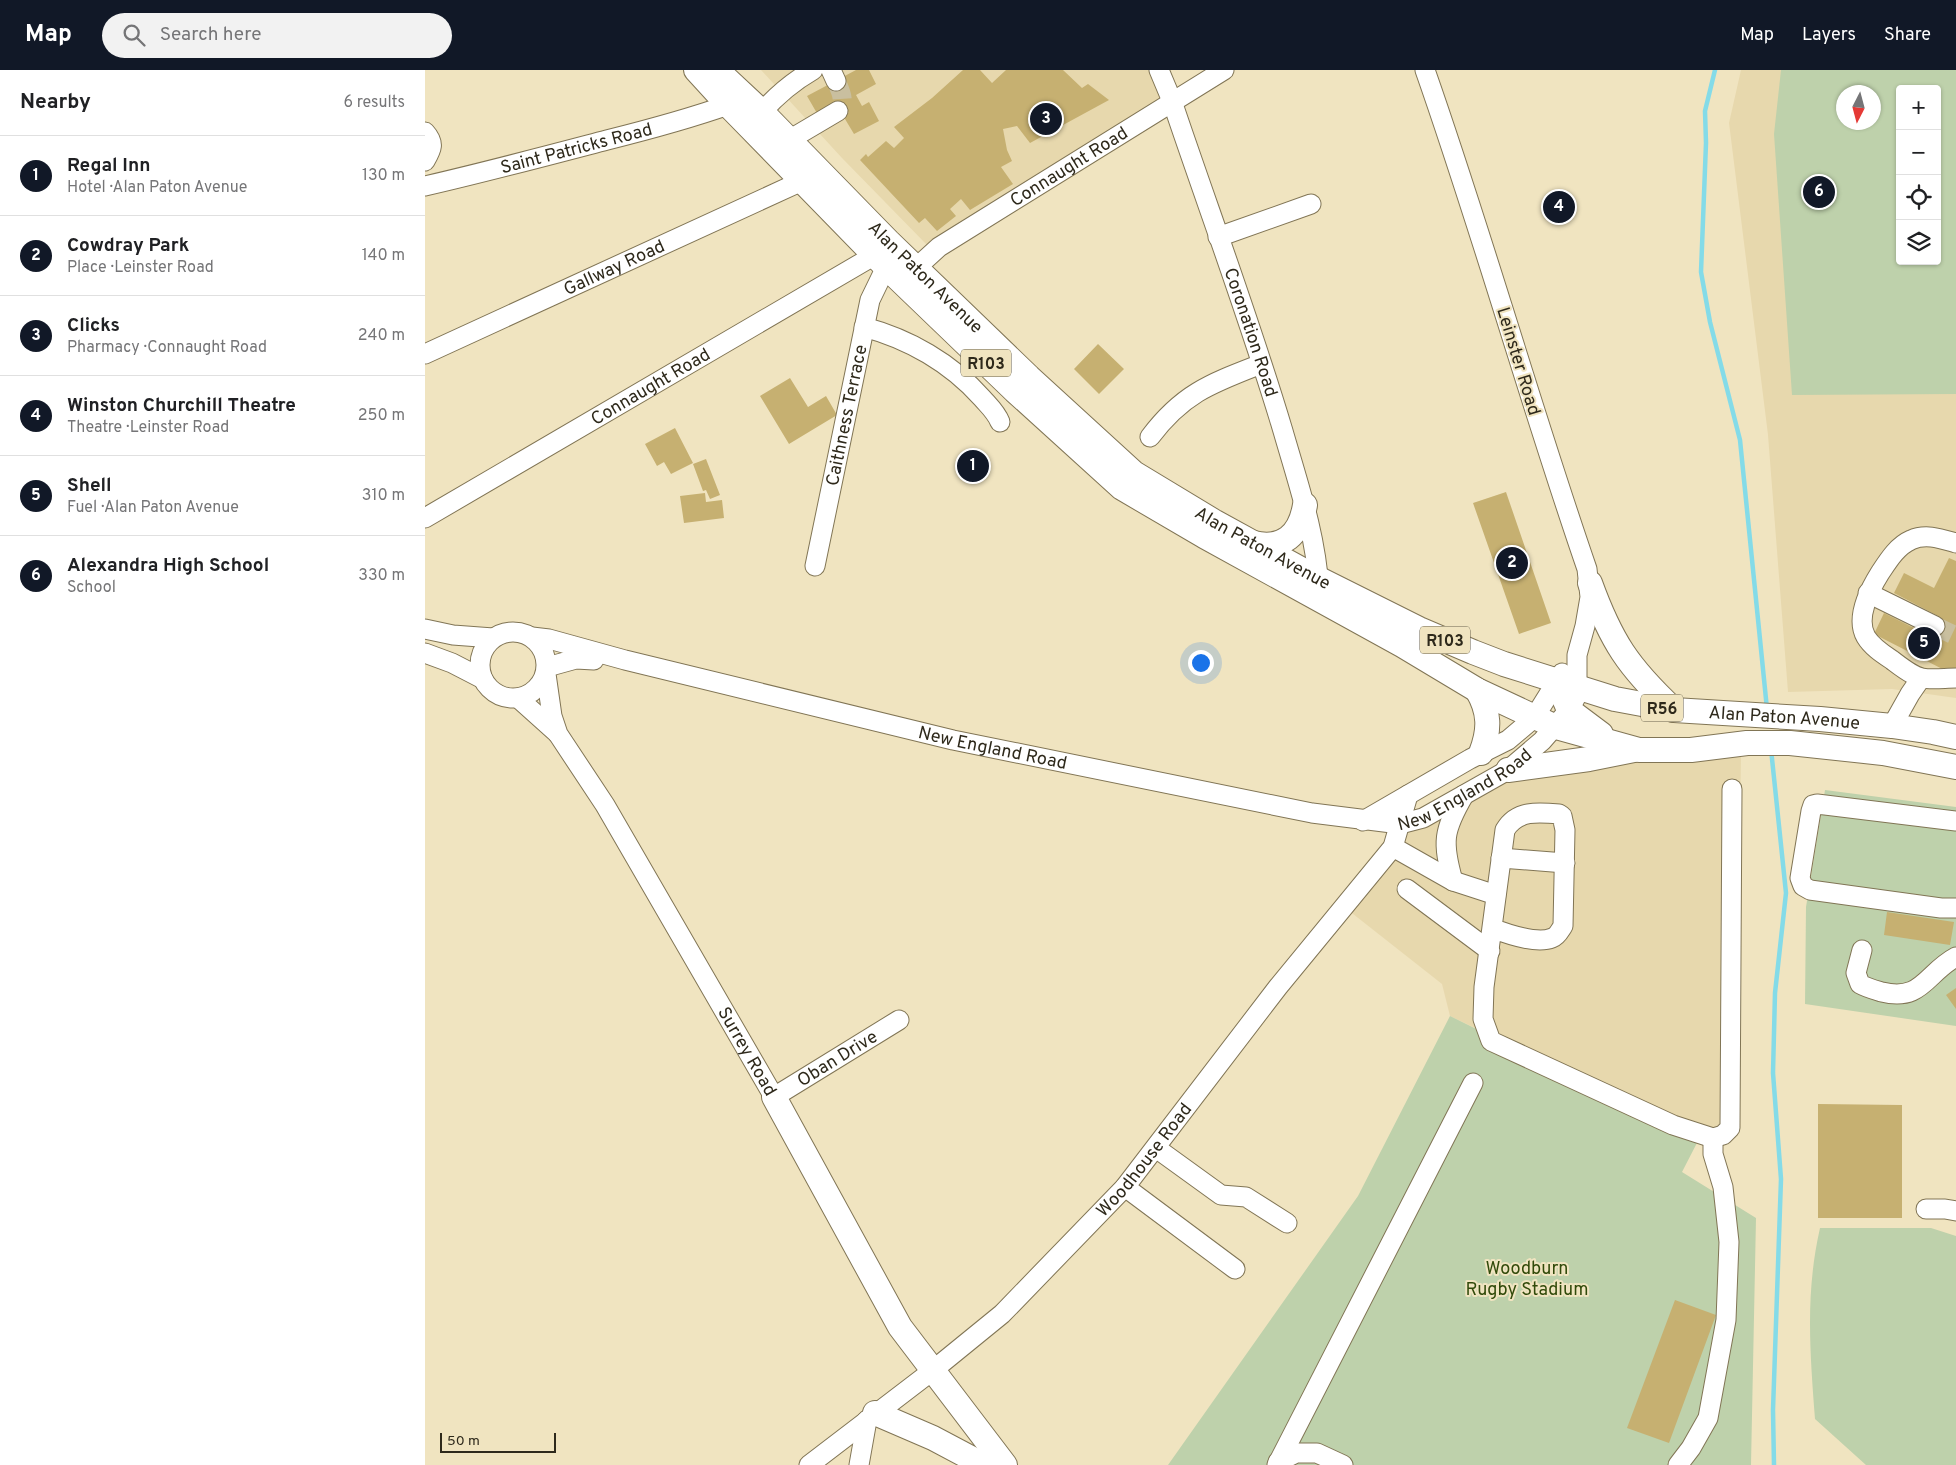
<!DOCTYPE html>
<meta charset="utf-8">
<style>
body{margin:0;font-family:Overpass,sans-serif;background:#f2f2f2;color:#202124}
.controls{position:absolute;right:15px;top:15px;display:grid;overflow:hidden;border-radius:5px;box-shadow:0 1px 4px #0004}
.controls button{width:45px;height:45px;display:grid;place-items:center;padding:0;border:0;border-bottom:1px solid #e0e0e0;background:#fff;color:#202124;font:25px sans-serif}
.compass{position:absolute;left:1411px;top:15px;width:45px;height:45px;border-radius:50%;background:#fff;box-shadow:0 1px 4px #0004;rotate:186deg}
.scale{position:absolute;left:15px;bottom:12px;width:116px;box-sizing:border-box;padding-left:5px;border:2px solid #2e291b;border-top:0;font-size:14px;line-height:18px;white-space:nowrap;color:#2e291b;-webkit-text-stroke:4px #f0e4c0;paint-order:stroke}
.you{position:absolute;left:775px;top:592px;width:18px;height:18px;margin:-12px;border:4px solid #fff;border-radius:50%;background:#1a73e8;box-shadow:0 0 0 8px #1a73e833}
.badge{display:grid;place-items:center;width:32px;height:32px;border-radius:50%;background:#111827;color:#fff;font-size:16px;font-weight:700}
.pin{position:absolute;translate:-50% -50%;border:2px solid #fff;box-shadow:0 1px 5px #0006}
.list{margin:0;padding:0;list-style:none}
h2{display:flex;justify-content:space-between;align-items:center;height:65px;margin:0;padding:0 20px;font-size:21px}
h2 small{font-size:16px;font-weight:400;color:#757577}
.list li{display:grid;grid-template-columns:32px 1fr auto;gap:15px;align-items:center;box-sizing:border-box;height:80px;padding:0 20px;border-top:1px solid #e0e0e0}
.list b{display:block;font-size:19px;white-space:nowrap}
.list p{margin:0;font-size:16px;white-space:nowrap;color:#757577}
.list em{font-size:16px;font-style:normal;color:#757577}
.icon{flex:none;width:28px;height:28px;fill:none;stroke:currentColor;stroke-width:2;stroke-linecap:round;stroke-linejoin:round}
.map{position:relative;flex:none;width:1531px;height:1395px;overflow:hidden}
header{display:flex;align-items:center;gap:30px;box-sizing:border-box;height:70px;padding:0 25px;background:#111827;color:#fff}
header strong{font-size:24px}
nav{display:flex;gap:28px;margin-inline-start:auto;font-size:18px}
.search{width:350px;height:45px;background:#f2f2f2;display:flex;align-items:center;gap:12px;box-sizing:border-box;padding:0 18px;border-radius:28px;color:#757577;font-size:19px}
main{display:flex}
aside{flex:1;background:#fff}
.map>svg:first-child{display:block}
</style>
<header>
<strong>Map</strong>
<div class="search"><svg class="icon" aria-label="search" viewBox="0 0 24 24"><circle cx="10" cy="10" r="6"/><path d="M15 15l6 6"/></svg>Search here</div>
<nav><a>Map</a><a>Layers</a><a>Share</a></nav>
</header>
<main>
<aside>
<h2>Nearby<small>6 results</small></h2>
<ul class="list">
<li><span class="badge">1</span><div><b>Regal Inn</b><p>Hotel · Alan Paton Avenue</p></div><em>130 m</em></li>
<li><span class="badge">2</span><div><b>Cowdray Park</b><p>Place · Leinster Road</p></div><em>140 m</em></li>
<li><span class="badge">3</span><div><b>Clicks</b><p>Pharmacy · Connaught Road</p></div><em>240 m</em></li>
<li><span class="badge">4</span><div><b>Winston Churchill Theatre</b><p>Theatre · Leinster Road</p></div><em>250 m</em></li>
<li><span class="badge">5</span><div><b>Shell</b><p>Fuel · Alan Paton Avenue</p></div><em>310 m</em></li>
<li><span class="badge">6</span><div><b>Alexandra High School</b><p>School</p></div><em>330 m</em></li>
</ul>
</aside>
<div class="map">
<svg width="1531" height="1395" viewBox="0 0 1531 1395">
<rect width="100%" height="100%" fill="#f0e4c0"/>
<!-- built -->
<path fill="#e7d8ad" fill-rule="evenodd" d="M336,0H724L737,33L502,175L417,88Z
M1316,0H1531V628L1467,619L1363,622L1343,365L1304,53ZM1475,19H1512V191H1475ZM1418,22H1448V52H1418Z
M1316,683L1311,1062L1279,1068L1025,946L1017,914L923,840L975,768L1122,687Z"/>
<!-- green -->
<path fill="#bed1ab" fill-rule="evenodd" d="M1356,0H1531V324L1367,325L1349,64ZM1475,19H1512V191H1475ZM1448,22V52H1418V22Z
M1400,720L1531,737V956L1380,934L1381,837Z
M1025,946L1274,1069L1257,1102L1331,1148L1326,1395H743L933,1126Z
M1395,1158H1506L1531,1166V1395H1441L1390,1349C1385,1282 1380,1224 1395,1158Z"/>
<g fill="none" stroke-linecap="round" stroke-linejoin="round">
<!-- stream -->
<path stroke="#84dbe8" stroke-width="4.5" d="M1290,0L1280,41L1281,73L1276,202L1285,252L1315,370L1342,639
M1346,679L1361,823L1350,923L1348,1003L1356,1109L1348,1340L1349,1395"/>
</g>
<!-- building -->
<path fill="#c6b071" d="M431,0H444L451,14L431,25L437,36L444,32L454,51L429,64L420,49L393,45L382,26Z
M538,0H555L567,13L581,0H638L657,18L663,14L684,30L605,73L592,56L578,59L582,80L587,91L576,97L588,114L545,140L536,129L525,139L531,146L512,161L500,148L494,153L435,90L441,84L443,87L461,71L469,78L479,68L469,57L507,28Z
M673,274L699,299L674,324L649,299Z
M365,308L383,337L401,326L412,345L364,374L335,326Z
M250,358L268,393L246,404L239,392L232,396L220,374Z
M281,389L295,425L285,429L281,420L278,421L268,394Z
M1081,422L1126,553L1094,564L1048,433Z
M280,423L281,432L297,430L299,448L259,453L255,426Z
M1524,488L1531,491V606L1449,564L1459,543L1505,566L1515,547L1469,523L1479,503L1509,518Z
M1462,842L1529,852L1525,875L1459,865Z
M1531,918V939L1521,925Z
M1393,1034L1477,1035V1148H1393Z
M1250,1230L1291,1245L1244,1373L1202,1358Z"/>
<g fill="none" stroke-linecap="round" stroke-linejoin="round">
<!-- minor-tunnel -->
<path stroke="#c9bf9f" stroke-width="19" stroke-dasharray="19 9" stroke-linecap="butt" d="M411,11C416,22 421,31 413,41
M1510,556L1531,566"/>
<!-- minor casing -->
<g stroke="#817555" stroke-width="21">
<g id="minor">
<path d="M406,0L411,11"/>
<path id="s1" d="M734,0L747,31C784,141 825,250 858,361C873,413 891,465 894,519"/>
<path d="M337,42C351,26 369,11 388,0"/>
<path d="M0,62C10,73 7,79 0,91"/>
<path d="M364,70L413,41"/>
<path id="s2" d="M0,116C61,102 121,86 182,70C222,60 263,49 303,35"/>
<path d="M793,167L886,134"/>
<path id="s3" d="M491,198L514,177L799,0"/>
<path d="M439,257C484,269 526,293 557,328C564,336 571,342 575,352"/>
<path id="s4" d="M0,284L377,111"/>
<path d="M725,367C758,323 787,313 836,294"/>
<path id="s5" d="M0,448L450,185"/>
<path d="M1531,473C1517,469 1501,463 1486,470C1472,476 1463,491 1455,503C1445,519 1430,548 1441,567C1447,577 1458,584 1467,590C1475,596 1487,606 1497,608C1507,610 1520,608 1531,608"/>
<path id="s6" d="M390,496L445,230L461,197"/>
<path d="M1443,523L1510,556"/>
<path d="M0,559L28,565L68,568"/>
<circle cx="88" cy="595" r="33"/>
<path id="s7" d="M107,567L124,569L200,590L528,670L887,743L975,754L998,748L1083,700L1117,671L1144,640L1150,629L1152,618V585L1160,556L1165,527L1162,499C1105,334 1058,165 1000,0"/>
<path d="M0,583L27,593L58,609"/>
<path d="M122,597L151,589L169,590"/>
<path id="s8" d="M121,604L127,646L133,664L180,735L349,1027L474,950"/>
<path d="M93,628L132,663"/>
<path d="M1467,656L1485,624L1496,608"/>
<path d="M938,751L1045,689L1083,670L1109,648L1137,603"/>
<path d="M1531,751L1392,734L1388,735L1386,741L1375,808L1378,816L1385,820L1516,838H1531"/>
<path d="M968,777L1028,811L1071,825"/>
<path d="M1076,788L1140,793"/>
<path d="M1028,811C1017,772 1018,761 1039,725"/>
<path d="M982,819L1065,881"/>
<path d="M1067,858C1082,864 1112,874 1127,868C1133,866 1135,860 1138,856L1140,760L1137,746L1134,744C1113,742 1092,740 1080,760L1059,917L1058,949L1066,971L1248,1055L1288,1068L1298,1065L1305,1058L1307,719"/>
<path d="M1437,880L1431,903L1435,914C1442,918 1450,920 1457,922C1497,932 1501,903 1531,887"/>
<path d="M731,1078L796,1125L821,1127L862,1153"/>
<path d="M700,1117L810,1199"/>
<path d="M1501,1139H1520L1531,1141"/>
<path d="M853,1392L871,1383H892L918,1395"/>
<path id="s9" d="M384,1395L507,1301L577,1244L700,1117L853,917L968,777L983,725"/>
<path d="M434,1395L442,1350"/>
<path d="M852,1395L1048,1013"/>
<path d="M1253,1395L1266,1378L1283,1348L1301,1250L1304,1172L1298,1117L1288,1084V1068"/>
</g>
</g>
<!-- major casing -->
<g stroke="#817555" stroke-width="26">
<g id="major">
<path d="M271,0L303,35L461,197L590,321L697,418L779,466L977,575L1052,620L1131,657L1214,680H1266L1322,673H1365L1458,683L1531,697"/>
<path id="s10" d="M292,0L337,42L463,171L604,307L709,403L790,452L894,509L994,559L1048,582L1079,594L1190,629L1249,640L1395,649L1467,656L1508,662L1531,667"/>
<path d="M828,473C858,480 875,465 880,435"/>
<path d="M1165,513C1186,571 1203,597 1249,640"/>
<path d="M1131,610L1144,640L1176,664"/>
<path d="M1052,620C1065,642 1065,660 1056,683"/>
<path d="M1083,700L1164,689L1209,680"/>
<path d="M349,1027L475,1257L580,1395"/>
<path d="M450,1343L508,1368L559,1395"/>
</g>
</g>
<!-- minor -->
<use href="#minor" stroke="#fff" stroke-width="19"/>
<!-- major -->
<use href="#major" stroke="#fff" stroke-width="24"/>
</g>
<g text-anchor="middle" stroke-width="4" stroke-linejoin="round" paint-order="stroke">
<!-- shield labels -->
<g fill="#f0e4c0" stroke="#68614c" stroke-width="1">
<rect x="536" y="279.5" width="50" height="27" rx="4"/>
<rect x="995" y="556.5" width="50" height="27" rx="4"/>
<rect x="1216" y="624.5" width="42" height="27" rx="4"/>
</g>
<g font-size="16" font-weight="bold" fill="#2e291b">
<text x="561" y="299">R103</text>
<text x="1020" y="576">R103</text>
<text x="1237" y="644">R56</text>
</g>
<!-- street labels -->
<g font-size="18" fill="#2e291b" stroke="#f0e4c0">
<text dy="6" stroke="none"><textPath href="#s2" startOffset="156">Saint Patricks Road</textPath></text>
<text dy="6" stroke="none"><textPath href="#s3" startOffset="184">Connaught Road</textPath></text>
<text dy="6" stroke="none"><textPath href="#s4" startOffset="208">Gallway Road</textPath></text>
<text dy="6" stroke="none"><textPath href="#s10" startOffset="294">Alan Paton Avenue</textPath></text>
<text dy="6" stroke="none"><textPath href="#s1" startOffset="278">Coronation Road</textPath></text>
<text transform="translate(1094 291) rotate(73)" y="6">Leinster Road</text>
<text dy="6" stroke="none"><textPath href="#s5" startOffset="261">Connaught Road</textPath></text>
<text dy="6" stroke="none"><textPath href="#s6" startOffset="154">Caithness Terrace</textPath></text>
<text dy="6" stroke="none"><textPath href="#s10" startOffset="729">Alan Paton Avenue</textPath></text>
<text dy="6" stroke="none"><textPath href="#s10" startOffset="1284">Alan Paton Avenue</textPath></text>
<text dy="6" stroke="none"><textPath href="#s7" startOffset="474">New England Road</textPath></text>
<text dy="6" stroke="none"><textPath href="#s7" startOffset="962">New England Road</textPath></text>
<text dy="6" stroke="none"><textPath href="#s8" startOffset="431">Surrey Road</textPath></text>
<text dy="6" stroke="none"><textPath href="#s8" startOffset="558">Oban Drive</textPath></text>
<text dy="6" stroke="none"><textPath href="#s9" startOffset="455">Woodhouse Road</textPath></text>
</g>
<!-- park labels -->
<g font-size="18" fill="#314a0a" stroke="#f0e4c0">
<text x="1102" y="1204">Woodburn<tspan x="1102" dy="21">Rugby Stadium</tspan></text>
</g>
</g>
</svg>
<div class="controls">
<button>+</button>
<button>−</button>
<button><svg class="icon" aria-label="locate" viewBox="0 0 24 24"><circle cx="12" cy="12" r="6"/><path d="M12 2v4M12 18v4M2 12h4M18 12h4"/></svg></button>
<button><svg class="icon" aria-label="layers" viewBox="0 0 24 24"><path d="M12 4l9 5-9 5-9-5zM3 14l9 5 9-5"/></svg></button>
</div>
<svg class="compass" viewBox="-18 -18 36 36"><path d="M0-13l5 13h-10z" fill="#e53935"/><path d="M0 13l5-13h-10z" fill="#757577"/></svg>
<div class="scale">50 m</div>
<div class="you"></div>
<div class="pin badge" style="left:548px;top:396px">1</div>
<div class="pin badge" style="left:1087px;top:493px">2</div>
<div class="pin badge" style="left:621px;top:49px">3</div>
<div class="pin badge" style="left:1134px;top:137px">4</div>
<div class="pin badge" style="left:1499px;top:573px">5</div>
<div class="pin badge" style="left:1394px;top:122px">6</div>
</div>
</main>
